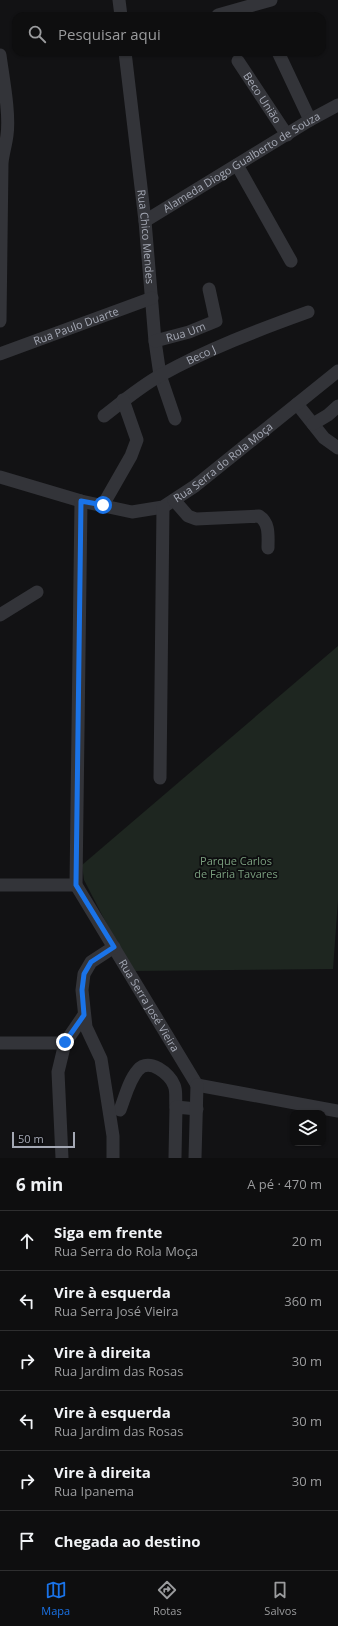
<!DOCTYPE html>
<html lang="pt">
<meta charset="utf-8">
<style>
body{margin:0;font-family:"Open Sans",sans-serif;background:#171718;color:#f1f3f6}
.controls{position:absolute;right:12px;bottom:12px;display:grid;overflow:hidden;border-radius:8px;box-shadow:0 1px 3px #0004}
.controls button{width:36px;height:36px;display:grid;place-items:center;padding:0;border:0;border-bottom:1px solid #2e2e2f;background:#0e0e0f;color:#f1f3f6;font:20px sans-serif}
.scale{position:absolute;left:12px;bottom:10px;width:63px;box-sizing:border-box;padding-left:4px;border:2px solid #a4a8b4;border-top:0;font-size:11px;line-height:14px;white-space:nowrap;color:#a4a8b4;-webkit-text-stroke:3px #0d0d0f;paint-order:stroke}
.stop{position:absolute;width:12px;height:12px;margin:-9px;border:3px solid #1a73e8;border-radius:50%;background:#fff}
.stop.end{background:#1a73e8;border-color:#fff;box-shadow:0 1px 4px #0008}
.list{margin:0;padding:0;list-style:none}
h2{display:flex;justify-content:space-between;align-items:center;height:52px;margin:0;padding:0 16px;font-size:17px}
h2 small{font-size:13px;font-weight:400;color:#9b9c9e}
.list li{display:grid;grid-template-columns:26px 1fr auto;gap:12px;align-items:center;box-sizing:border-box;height:60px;padding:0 16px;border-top:1px solid #2e2e2f}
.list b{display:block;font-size:15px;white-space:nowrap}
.list p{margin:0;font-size:13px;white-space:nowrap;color:#9b9c9e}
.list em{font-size:13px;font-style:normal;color:#9b9c9e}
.icon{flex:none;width:22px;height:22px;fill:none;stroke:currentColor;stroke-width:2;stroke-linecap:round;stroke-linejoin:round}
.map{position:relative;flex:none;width:338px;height:1158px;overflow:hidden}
.search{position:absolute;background:#0e0e0f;box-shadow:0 1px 3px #0004;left:12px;right:12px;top:12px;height:44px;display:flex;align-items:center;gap:10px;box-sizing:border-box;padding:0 14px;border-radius:12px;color:#9b9c9e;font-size:15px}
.sheet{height:412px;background:#0e0e0f}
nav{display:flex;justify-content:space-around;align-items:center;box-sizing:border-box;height:56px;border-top:1px solid #2e2e2f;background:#0e0e0f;font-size:11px;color:#9b9c9e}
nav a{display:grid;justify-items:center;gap:2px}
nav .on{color:#1a73e8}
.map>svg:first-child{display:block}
</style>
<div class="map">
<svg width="338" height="1158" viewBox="0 0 338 1158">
<rect width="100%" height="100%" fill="#121214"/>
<!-- green -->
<path fill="#1e2620" d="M338,646V900L333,969L131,971L84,880L82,865Z"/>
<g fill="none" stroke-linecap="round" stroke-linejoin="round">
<!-- minor -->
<g stroke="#333439" stroke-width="13">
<path d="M119,0L121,16"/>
<path d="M218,15L271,0"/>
<path id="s1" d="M125,52L145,221L155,341L160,375L175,419"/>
<path d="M278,52L310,120"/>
<path d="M0,55C3,78 10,113 7,135C6,144 3,153 2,163L0,321"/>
<path id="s2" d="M238,61L287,135"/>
<path d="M237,165L291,261"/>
<path id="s3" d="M145,221L310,120L338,105"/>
<path id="s4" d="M155,341L189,332L216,321L209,289"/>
<path id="s5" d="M0,354L152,298"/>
<path d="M297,404L324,438L338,448"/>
<path id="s6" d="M104,416C122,402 141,386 161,375C208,349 258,330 308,312"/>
<path d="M313,424L328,415L338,406"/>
<path id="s7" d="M0,477L81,501L132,512L163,507L195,486L338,371"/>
<path d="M174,500L188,516L196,519L259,516C270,523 268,536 268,548"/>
<path id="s8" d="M81,501L76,885L197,1085"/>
<path d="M103,505L131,456L137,440L123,400"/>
<path d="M0,615L37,592"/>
<path d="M160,778L163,507"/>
<path d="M0,885H76"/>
<path d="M0,1043H65"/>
<path d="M197,1085L338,1111"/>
<path d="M120,1110C125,1097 129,1080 138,1070C149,1057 170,1074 174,1085C177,1091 175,1100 176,1107"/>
<path d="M175,1157L176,1107L197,1109"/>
<path d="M62,1158L58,1072L65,1043L84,1015"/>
<path d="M113,1158V1136L101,1059L86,1027L82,990L84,974L91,962L114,947"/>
<path d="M195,1158L197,1085"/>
</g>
</g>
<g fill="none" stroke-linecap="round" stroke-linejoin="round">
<!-- route -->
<path stroke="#1a73e8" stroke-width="5" d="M65,1042L84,1015L82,990L84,974L91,962L114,947L76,885L81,501L103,505"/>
</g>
<g text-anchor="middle" stroke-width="3.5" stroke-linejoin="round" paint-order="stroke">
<!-- street labels -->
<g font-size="11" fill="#a4a8b4" stroke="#0d0d0f">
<text dy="4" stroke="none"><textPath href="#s2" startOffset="44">Beco União</textPath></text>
<text dy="4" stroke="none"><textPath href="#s3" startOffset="113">Alameda Diogo Gualberto de Souza</textPath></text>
<text dy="4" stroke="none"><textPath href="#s1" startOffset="186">Rua Chico Mendes</textPath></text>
<text dy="4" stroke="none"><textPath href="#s5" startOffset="81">Rua Paulo Duarte</textPath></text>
<text dy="4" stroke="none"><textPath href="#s4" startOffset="32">Rua Um</textPath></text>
<text dy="4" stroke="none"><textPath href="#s6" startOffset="115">Beco J</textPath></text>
<text dy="4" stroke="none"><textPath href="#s7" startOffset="243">Rua Serra do Rola Moça</textPath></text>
<text dy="4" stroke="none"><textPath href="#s8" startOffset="525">Rua Serra José Vieira</textPath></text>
</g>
<!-- park labels -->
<g font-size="11" fill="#7b9f7f" stroke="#0d0d0f">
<text x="236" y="865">Parque Carlos<tspan x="236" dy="13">de Faria Tavares</tspan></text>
</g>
</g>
</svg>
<div class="controls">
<button><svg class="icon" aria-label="layers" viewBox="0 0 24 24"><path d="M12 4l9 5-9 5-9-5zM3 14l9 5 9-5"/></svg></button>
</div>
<div class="scale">50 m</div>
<div class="stop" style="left:103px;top:505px"></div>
<div class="stop end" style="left:65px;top:1042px"></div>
<div class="search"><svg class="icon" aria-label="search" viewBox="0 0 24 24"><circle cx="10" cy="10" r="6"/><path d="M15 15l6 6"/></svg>Pesquisar aqui</div>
</div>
<section class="sheet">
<h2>6 min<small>A pé · 470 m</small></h2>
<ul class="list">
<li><svg class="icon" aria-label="ahead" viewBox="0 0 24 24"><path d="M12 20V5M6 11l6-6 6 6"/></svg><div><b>Siga em frente</b><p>Rua Serra do Rola Moça</p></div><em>20 m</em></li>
<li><svg class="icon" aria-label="left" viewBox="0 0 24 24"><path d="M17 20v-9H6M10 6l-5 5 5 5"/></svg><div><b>Vire à esquerda</b><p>Rua Serra José Vieira</p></div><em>360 m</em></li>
<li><svg class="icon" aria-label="right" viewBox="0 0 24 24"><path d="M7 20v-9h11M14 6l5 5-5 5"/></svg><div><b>Vire à direita</b><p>Rua Jardim das Rosas</p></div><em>30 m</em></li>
<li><svg class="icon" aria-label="left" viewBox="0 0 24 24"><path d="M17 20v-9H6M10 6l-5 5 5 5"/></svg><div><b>Vire à esquerda</b><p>Rua Jardim das Rosas</p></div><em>30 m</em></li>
<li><svg class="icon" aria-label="right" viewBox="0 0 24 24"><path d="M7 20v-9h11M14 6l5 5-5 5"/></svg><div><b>Vire à direita</b><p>Rua Ipanema</p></div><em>30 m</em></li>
<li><svg class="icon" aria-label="arrive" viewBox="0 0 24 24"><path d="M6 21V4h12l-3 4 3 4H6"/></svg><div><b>Chegada ao destino</b></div></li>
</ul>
</section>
<nav>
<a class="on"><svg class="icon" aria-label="map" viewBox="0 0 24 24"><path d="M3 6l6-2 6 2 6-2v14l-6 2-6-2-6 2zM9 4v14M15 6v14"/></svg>Mapa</a>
<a><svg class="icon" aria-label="directions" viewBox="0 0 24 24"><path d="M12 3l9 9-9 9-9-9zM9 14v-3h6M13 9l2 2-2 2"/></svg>Rotas</a>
<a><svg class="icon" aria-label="saved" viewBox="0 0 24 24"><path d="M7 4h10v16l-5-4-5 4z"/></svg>Salvos</a>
</nav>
